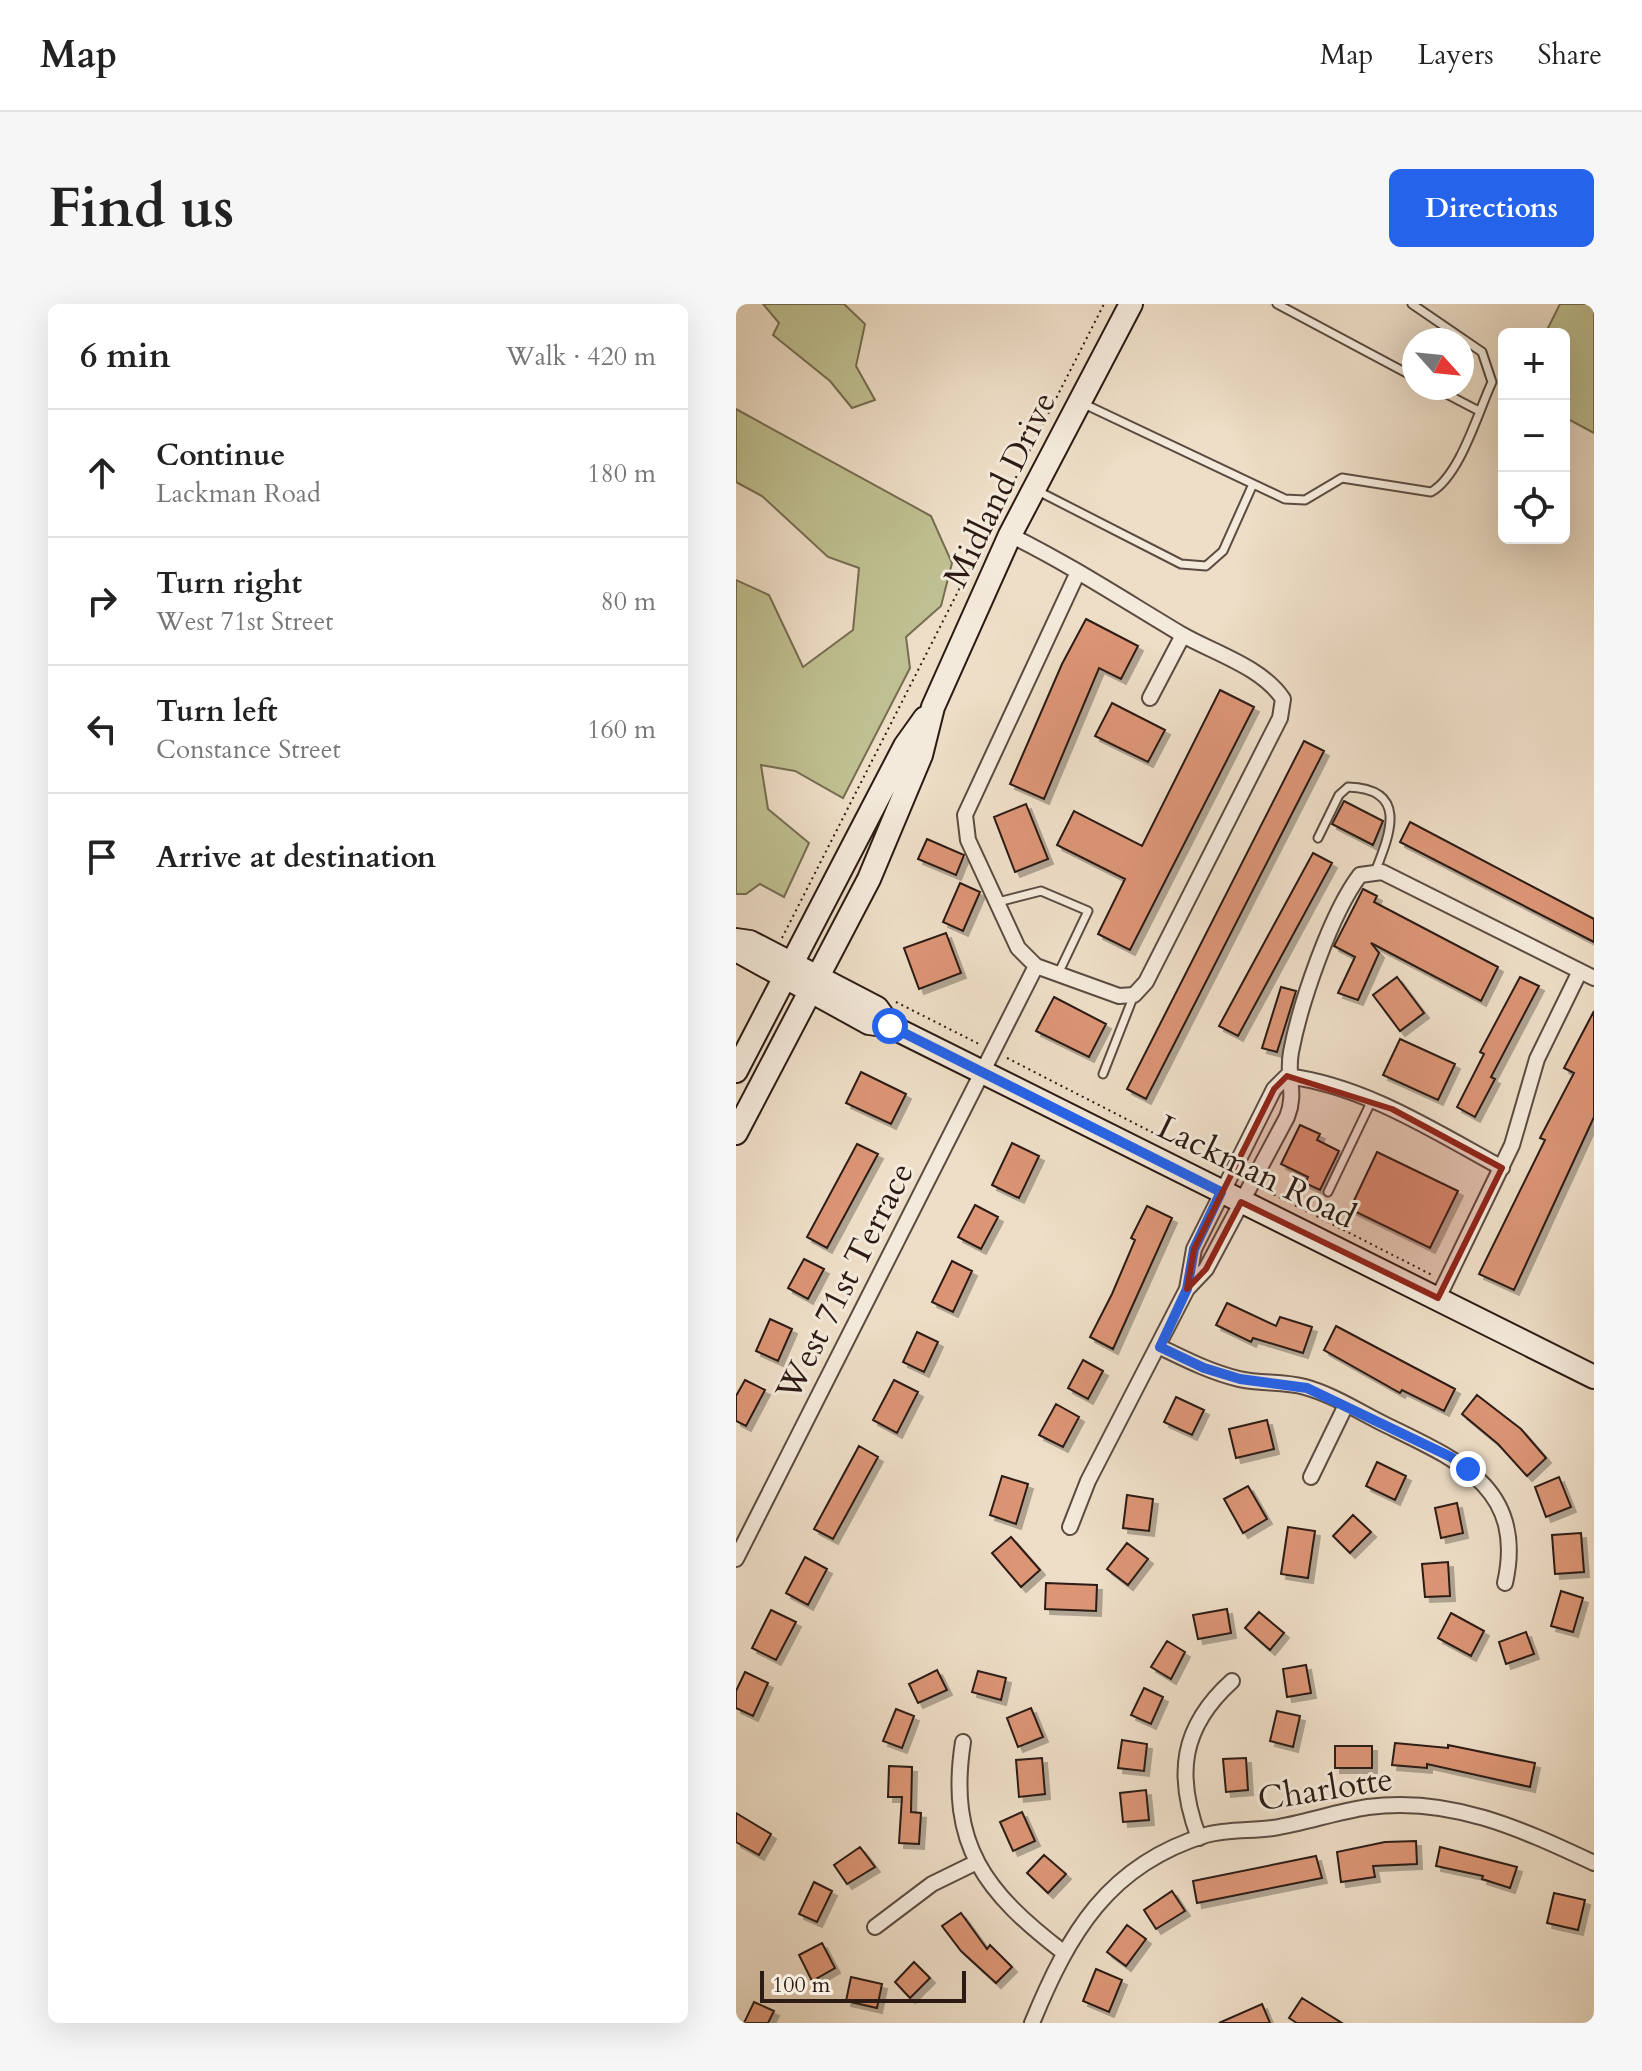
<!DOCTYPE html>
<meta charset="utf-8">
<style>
body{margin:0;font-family:Cardo,serif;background:#f6f6f6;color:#222}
.controls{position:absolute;right:24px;top:24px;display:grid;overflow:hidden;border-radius:12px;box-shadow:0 8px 32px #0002}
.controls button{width:72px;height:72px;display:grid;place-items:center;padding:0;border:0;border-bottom:2px solid #e0e0e0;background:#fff;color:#222;font:40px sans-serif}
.compass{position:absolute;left:666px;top:24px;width:72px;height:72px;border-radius:50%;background:#fff;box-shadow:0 8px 32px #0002;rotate:117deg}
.scale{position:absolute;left:24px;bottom:20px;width:206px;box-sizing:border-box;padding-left:8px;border:4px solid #2c1a14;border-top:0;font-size:22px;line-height:28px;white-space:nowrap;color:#2c1a14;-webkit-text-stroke:6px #f4eadb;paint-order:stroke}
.stop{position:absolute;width:24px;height:24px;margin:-18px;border:6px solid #2563eb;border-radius:50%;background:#fff}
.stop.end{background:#2563eb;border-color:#fff;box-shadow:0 2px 8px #0008}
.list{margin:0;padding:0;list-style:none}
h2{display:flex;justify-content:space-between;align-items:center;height:104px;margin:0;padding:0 32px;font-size:34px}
h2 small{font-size:26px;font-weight:400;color:#767676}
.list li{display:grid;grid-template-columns:52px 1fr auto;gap:24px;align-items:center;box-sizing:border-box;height:128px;padding:0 32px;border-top:2px solid #e0e0e0}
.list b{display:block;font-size:30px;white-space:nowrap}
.list p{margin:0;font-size:26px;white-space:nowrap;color:#767676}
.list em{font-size:26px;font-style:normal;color:#767676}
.icon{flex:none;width:44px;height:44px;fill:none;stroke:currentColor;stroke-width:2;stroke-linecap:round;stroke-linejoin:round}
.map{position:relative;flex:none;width:858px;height:1719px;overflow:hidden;border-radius:12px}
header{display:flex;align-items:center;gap:48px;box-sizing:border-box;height:112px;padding:0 40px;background:#fff;border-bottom:2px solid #e0e0e0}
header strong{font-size:38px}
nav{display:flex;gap:44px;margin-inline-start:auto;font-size:28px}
.intro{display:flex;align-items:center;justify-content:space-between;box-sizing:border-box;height:192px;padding:0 48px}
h1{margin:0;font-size:56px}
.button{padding:20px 36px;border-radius:12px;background:#2563eb;color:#fff;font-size:28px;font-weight:700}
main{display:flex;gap:48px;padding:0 48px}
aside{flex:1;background:#fff;border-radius:12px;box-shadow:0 8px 32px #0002}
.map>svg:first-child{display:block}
</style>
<header>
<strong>Map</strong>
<nav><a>Map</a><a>Layers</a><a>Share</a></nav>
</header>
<div class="intro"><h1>Find us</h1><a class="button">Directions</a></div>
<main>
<aside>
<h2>6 min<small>Walk · 420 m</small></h2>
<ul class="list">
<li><svg class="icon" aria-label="ahead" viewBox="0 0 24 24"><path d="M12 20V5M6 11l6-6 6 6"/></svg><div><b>Continue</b><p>Lackman Road</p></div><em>180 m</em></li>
<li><svg class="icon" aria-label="right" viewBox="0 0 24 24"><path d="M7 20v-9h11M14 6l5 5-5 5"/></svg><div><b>Turn right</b><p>West 71st Street</p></div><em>80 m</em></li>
<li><svg class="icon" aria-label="left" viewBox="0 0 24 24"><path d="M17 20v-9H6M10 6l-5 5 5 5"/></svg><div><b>Turn left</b><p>Constance Street</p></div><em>160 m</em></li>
<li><svg class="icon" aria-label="arrive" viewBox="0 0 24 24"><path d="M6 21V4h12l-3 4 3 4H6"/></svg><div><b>Arrive at destination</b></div></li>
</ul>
</aside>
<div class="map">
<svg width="858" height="1719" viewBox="0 0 858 1719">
<defs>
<filter id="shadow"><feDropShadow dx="5" dy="5" stdDeviation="0" flood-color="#0004"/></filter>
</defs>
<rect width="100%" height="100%" fill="#eedec7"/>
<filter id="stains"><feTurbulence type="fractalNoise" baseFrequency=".0025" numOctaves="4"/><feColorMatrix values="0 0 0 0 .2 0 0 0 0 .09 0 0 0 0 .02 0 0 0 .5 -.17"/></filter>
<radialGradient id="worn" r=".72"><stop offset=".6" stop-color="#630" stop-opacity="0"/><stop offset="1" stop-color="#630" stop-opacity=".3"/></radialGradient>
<!-- green -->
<path fill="#bfc091" stroke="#766d52" stroke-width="2" d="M27,0H108L129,20L120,62L139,96L116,104L94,77L37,31L43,19Z
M824,0H858V129L828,113V30H809Z
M0,105L195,212L216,259L205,302L170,333L174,364L107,494L59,467L25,461L32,505L73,539L48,593L24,580L10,590H0V276L33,291L67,363L117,326L123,264L92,253L26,192L0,178Z"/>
<!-- building -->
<path fill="#dc9575" stroke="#2c1a14" stroke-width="2" filter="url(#shadow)" d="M350,315L402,342L385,375L363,364L308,495L274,480L326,360Z
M484,386L518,403L394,646L362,630L389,575L321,541L338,507L406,542Z
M376,399L429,426L412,458L359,432Z
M568,437L588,447L410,795L391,785Z
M608,497L647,517L637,541L596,520Z
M290,500L312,555L279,568L258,513Z
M674,518L858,615V638L664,538Z
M191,535L228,551L220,571L182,555Z
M577,549L596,559L502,732L483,722Z
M224,579L244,588L227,627L207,618Z
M627,585L641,592L638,598L762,663L745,697L635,639L643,649L622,696L602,689L619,653L598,642Z
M210,629L225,669L183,685L168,644Z
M661,673L688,709L664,727L637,691Z
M784,673L803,682L755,773L759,775L739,813L721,803L748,750L744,748Z
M545,683L560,687L541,748L526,744Z
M318,693L370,720L353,753L300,727Z
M858,707V813L778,986L743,970L809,836L804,834L838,769L828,764Z
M664,735L719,760L702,796L647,771Z
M125,768L170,790L155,820L110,799Z
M564,821L584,830L581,836L603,847L584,886L569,879L572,873L545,860Z
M276,839L303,852L283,894L256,881Z
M121,840L142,850L91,944L71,933Z
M641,848L722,887L694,944L614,905Z
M239,901L262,913L245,945L222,933Z
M411,902L436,914L377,1045L354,1033L376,990L399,936L395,934Z
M68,955L88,965L72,995L52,984Z
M216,957L236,967L217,1008L196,998Z
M491,999L540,1022L544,1013L576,1023L567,1049L517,1034L515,1038L480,1021Z
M34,1015L56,1025L42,1057L20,1047Z
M600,1022L719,1085L708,1107L666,1086L664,1089L588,1046Z
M181,1028L202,1038L188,1068L167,1058Z
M347,1056L367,1067L352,1095L332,1084Z
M9,1076L29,1086L10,1122L0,1117V1092Z
M158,1076L182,1088L161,1129L137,1116Z
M741,1091L785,1125L810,1154L791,1172L762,1140L726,1110Z
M440,1093L468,1106L456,1131L428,1118Z
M320,1100L343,1113L327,1143L303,1131Z
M531,1116L538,1145L500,1154L493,1125Z
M123,1142L142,1153L97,1235L78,1225Z
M641,1158L670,1172L659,1196L630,1182Z
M266,1172L292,1180L280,1220L254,1211Z
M823,1173L835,1203L810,1213L799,1183Z
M512,1182L531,1215L507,1229L488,1195Z
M391,1191L417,1195L413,1227L387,1224Z
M721,1199L727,1229L705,1234L699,1204Z
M617,1211L635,1228L614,1249L597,1232Z
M552,1223L579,1227L572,1274L545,1270Z
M845,1229L848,1268L819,1270L816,1231Z
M275,1233L304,1266L285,1283L256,1249Z
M391,1239L412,1255L392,1281L371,1265Z
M69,1253L91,1265L72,1301L50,1289Z
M712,1258L714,1292L689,1293L686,1260Z
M310,1279L361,1281L360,1307L309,1305Z
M825,1287L847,1294L837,1328L815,1322Z
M491,1305L495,1329L462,1335L457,1311Z
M35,1306L60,1318L40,1356L16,1344Z
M523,1308L548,1329L534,1346L509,1324Z
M715,1309L748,1327L735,1352L702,1334Z
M790,1328L798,1350L770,1360L763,1338Z
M431,1337L449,1348L435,1375L415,1363Z
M570,1361L575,1389L551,1393L547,1365Z
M201,1366L211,1386L182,1399L173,1380Z
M242,1367L270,1374L265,1396L236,1388Z
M9,1368L32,1379L17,1412L0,1404V1387Z
M408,1384L427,1393L415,1420L395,1411Z
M295,1404L307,1433L282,1443L271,1414Z
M160,1405L178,1412L166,1444L147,1437Z
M541,1407L564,1412L557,1443L534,1437Z
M386,1436L411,1440L408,1467L382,1464Z
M659,1439L712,1444V1441L799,1459L794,1483L691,1460V1464L656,1461Z
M599,1442H636V1464H599Z
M306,1454L309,1490L283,1493L280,1456Z
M510,1454L512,1486L490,1488L487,1455Z
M153,1462L176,1463L175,1508L185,1509L183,1540L163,1539L166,1493H152Z
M410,1486L413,1516L387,1518L384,1489Z
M286,1508L299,1537L277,1547L264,1518Z
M0,1509L35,1530L23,1551L0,1538Z
M680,1537L681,1560L637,1562L639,1573L605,1578L601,1548L649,1538Z
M124,1543L139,1563L111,1580L98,1561Z
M704,1543L781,1563L774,1584L746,1575L747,1572L700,1562Z
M308,1551L330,1570L312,1589L291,1569Z
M580,1552L586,1574L461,1599L457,1577Z
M78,1578L96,1587L81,1618L63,1610Z
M436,1587L449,1607L420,1625L408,1606Z
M818,1589L849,1596L842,1626L811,1619Z
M225,1609L251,1645L254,1641L276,1663L260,1679L225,1647L206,1622Z
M391,1621L410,1635L390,1662L371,1648Z
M86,1639L99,1664L76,1677L63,1651Z
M178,1658L194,1674L174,1694L159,1678Z
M360,1665L386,1676L373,1708L347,1697Z
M115,1673L146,1680L141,1704L110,1697Z
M566,1694L606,1719H561L553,1714Z
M18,1698L38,1707L32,1719H8Z
M526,1700L534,1719H483Z"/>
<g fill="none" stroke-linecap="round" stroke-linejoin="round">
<!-- lane casing -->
<g stroke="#5c4b41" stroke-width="11">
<path id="lane" d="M541,0L678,73
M699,84L743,107
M346,99L549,195L569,196L606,174L695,188C724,172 742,108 756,78L746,48L676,0
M300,186L445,260L470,262L487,247L517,180
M582,534L603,491L612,483C673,485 654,530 639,568
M262,598L305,587L352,607L322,670
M367,770L398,691
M592,888L636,796"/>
</g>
<!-- street casing -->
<g stroke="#5c4b41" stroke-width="18">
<path id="street" d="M274,231C333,260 388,296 445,330C478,349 526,363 547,395L544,414L410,678L398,691L383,692L300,662L282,644L232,536L229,511L342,268
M414,394L447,331
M551,772C629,782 698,827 766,864
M451,985L470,965L551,813C561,788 550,775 555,748C564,700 595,609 624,571L646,568L858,674
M702,994L776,841L801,755L844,667
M424,1043C449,1055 474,1068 503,1075C525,1080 547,1077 569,1083C598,1091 625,1109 652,1122C724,1157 790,1185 769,1279
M575,1173L610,1101
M334,1223L352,1177L451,985L458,945L538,785L551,772
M0,1255L300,662
M227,1438C211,1541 250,1589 327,1648
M463,1534C439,1471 445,1423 496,1377
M139,1623L196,1580L241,1558
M296,1719C333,1629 372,1561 470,1531C491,1525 515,1527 537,1524C569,1519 599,1508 632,1503C715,1492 785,1525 858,1559"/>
</g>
<!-- secondary casing -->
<g stroke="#2c1a14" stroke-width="26">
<path id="secondary" d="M0,636L14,638L141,704L154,722
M0,646L133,719L154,722L858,1073
M0,767L169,442L189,414
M0,829L133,575L185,451L197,403L274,231L395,0"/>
</g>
<!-- path -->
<path stroke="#2c1a14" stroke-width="2" stroke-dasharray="2 4" stroke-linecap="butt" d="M46,634L368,0
M160,698L243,740
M271,754L482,862
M527,885L696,971"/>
<!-- lane -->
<use href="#lane" stroke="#f4eadb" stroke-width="7"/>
<!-- street -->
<use href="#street" stroke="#f4eadb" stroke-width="14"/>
<!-- secondary -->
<use href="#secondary" stroke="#f4eadb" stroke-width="22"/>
</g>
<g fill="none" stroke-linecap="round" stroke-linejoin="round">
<!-- route -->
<path stroke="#2563eb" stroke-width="10" d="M154,722L485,888L458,945L451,985L424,1043L468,1064L504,1075L571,1084L715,1153L732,1165"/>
</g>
<!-- marked area -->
<path fill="#8f2418" fill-opacity="0.2" stroke="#8f2418" stroke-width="6" stroke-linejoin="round" d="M551,772L656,805L766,864L702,994L505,898L470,965L451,985L458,945L538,785Z"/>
<g text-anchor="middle" stroke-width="6" stroke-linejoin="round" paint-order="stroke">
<!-- street labels -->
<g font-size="34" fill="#2c1a14" stroke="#f4eadb">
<text transform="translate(263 185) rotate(-64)" y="12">Midland Drive</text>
<text transform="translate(521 867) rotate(26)" y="12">Lackman Road</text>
<text transform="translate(108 977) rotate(-63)" y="12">West 71st Terrace</text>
<text transform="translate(589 1484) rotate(-9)" y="12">Charlotte</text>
</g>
</g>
<rect width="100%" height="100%" filter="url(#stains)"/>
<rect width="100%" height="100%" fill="url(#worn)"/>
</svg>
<div class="controls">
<button>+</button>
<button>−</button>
<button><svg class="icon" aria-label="locate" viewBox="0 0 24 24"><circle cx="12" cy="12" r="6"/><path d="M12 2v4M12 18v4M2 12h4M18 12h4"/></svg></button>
</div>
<svg class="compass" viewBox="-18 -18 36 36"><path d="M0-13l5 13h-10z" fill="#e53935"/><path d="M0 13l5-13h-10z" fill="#767676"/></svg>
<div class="scale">100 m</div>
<div class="stop" style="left:154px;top:722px"></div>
<div class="stop end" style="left:732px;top:1165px"></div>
</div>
</main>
